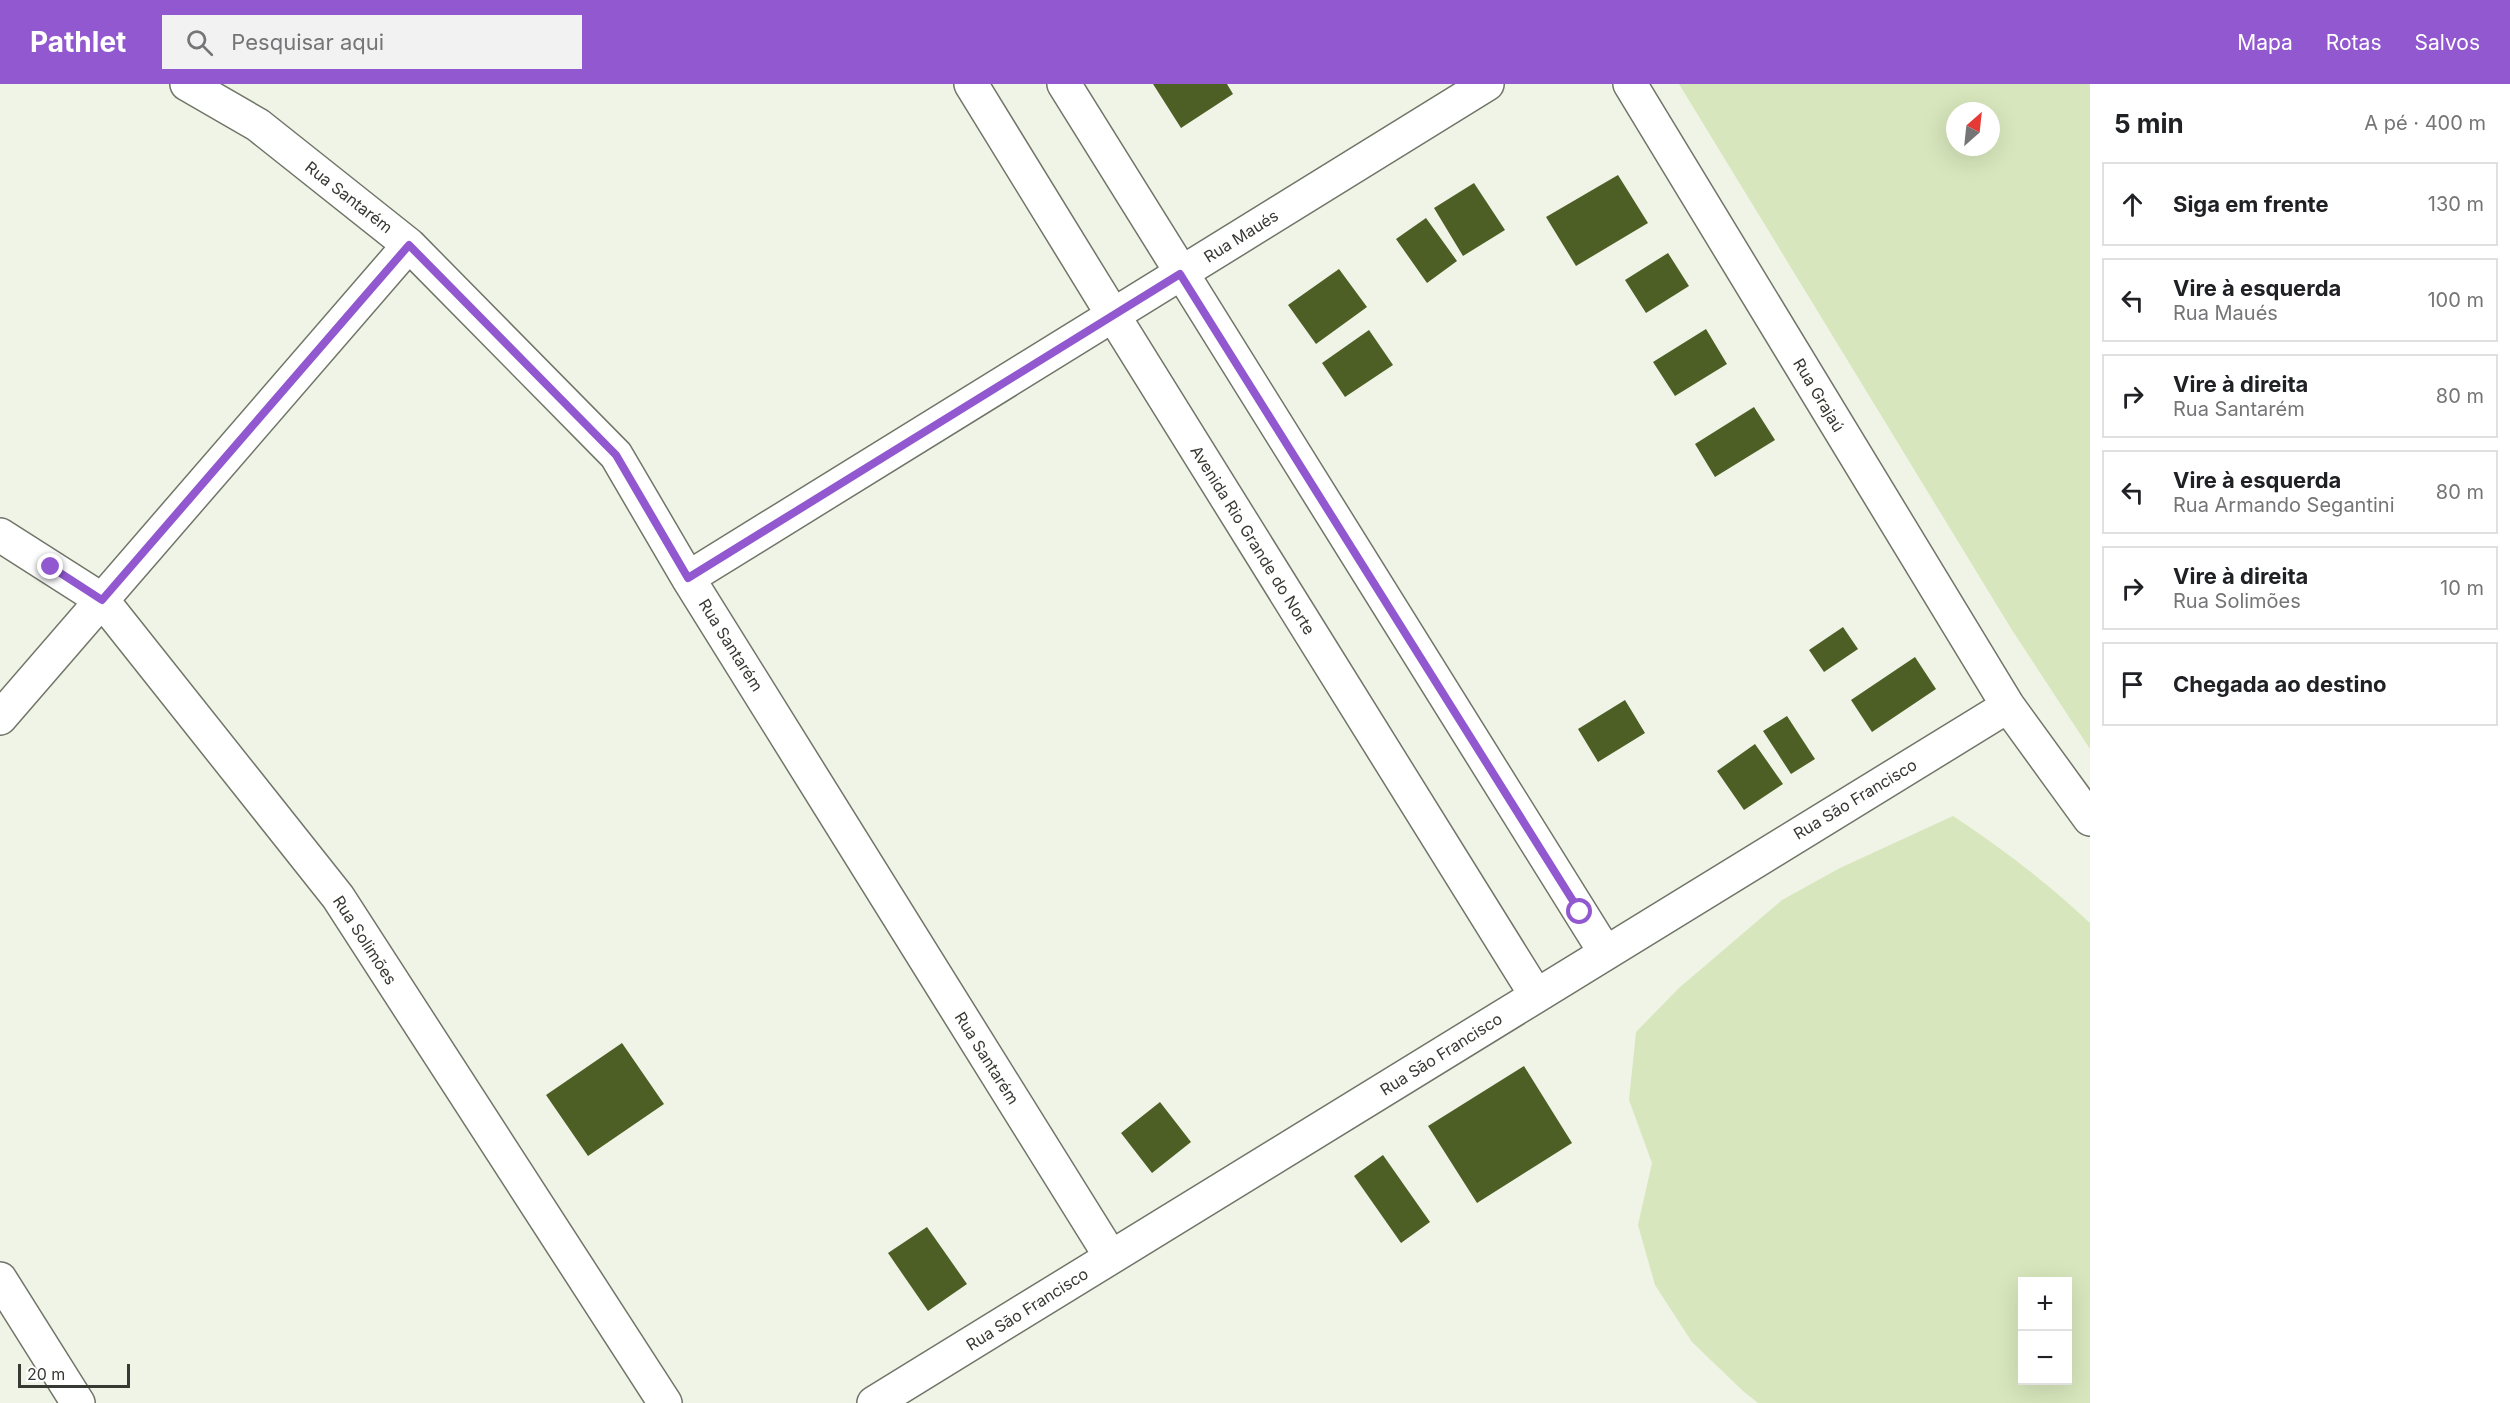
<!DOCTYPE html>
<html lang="pt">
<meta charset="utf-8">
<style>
body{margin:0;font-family:Inter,sans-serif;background:#f2f2f2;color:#202124}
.controls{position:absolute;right:18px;bottom:18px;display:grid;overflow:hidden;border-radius:0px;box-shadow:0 6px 24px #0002}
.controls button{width:54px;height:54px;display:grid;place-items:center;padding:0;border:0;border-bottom:2px solid #e0e0e0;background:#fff;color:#202124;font:30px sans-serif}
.compass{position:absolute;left:1946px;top:18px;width:54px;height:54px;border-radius:50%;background:#fff;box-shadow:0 6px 24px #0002;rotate:27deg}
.scale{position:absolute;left:18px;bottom:15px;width:112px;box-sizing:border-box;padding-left:6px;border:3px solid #373933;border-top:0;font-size:16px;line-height:21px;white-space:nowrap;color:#373933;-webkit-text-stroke:4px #fff;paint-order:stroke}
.stop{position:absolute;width:18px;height:18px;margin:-14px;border:4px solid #9258cf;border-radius:50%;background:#fff}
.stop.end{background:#9258cf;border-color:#fff;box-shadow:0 2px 6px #0008}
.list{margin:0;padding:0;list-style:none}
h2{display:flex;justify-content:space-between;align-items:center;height:78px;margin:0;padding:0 24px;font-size:26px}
h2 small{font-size:20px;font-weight:400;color:#757577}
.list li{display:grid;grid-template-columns:39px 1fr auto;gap:18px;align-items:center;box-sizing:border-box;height:84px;margin:0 12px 12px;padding:0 12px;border:2px solid #e0e0e0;border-radius:0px}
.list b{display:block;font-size:22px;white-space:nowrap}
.list p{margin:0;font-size:20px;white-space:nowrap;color:#757577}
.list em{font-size:20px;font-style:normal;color:#757577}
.icon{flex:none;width:33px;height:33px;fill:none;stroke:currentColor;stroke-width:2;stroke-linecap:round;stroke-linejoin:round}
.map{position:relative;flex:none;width:2090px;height:1319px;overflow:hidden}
header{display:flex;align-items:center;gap:36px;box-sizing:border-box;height:84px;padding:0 30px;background:#9258cf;color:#fff}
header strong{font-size:28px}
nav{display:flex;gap:33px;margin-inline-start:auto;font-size:21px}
.search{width:420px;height:54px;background:#f2f2f2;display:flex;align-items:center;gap:15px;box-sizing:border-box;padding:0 21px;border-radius:0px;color:#757577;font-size:22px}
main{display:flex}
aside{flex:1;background:#fff}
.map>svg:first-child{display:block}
</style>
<header>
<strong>Pathlet</strong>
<div class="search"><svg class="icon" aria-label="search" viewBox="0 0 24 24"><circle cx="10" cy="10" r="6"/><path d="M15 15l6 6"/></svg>Pesquisar aqui</div>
<nav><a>Mapa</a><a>Rotas</a><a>Salvos</a></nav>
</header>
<main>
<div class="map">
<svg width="2090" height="1319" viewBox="0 0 2090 1319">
<rect width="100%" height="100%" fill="#eff4e6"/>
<!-- green -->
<path fill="#d7e6bc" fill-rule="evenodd" d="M1679,0H2090V665L2012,546ZM1955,27H1991V63H1955Z
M1953,732C2002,764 2047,799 2090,839V1319H1758L1743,1307L1692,1258L1655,1201L1638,1141L1652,1079L1629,1016L1636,948L1679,904L1782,816L1840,784ZM2022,1198H2068V1296H2022Z"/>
<!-- building -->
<path fill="#4e5f25" d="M1153,0H1227L1233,10L1181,44Z
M1618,91L1648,139L1576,182L1546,133Z
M1474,99L1505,146L1463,172L1434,124Z
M1426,134L1457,177L1427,199L1396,155Z
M1668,169L1689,202L1646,229L1625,196Z
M1339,185L1367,223L1316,260L1288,221Z
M1706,245L1727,280L1675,312L1653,278Z
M1369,246L1393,281L1345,313L1322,279Z
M1754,323L1775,356L1715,393L1695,360Z
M1843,543L1858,565L1824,588L1809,566Z
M1915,573L1936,605L1872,648L1851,616Z
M1625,616L1645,649L1598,678L1578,645Z
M1787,632L1815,675L1791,690L1763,647Z
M1755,660L1783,700L1744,726L1717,687Z
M622,959L664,1020L588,1072L546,1011Z
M1524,982L1572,1059L1477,1119L1428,1042Z
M1160,1018L1191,1058L1152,1089L1121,1049Z
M1383,1071L1430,1138L1401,1159L1354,1092Z
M927,1143L967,1200L928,1227L888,1169Z"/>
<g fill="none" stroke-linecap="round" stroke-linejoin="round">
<!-- minor casing -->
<g stroke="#707568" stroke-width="36">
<path id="minor" d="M187,0L258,41L409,161L616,371L688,494L1111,1173
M971,0L1113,231L1536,911
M1064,0L1605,868
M1630,0L2008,622L2090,735
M0,451L102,516L338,813L665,1319
M688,494L1487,0
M0,634L409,161
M0,1195L78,1319
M874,1319L2008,622"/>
</g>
<!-- minor -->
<use href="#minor" stroke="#fff" stroke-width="33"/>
</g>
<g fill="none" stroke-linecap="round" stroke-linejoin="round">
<!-- route -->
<path stroke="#9258cf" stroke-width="8" d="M51,483L102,516L409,161L616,371L688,494L1180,190L1580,828"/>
</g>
<g text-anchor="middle" stroke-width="6" stroke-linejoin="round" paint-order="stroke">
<!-- street labels -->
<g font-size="16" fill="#373933" stroke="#fff">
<text transform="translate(349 113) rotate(38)" y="6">Rua Santarém</text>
<text transform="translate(1241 152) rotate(-32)" y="6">Rua Maués</text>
<text transform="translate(1819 311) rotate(59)" y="6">Rua Grajaú</text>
<text transform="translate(1253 456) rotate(58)" y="6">Avenida Rio Grande do Norte</text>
<text transform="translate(731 561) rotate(58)" y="6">Rua Santarém</text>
<text transform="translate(1855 715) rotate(-31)" y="6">Rua São Francisco</text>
<text transform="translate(365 856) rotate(57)" y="6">Rua Solimões</text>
<text transform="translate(1441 970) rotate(-32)" y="6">Rua São Francisco</text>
<text transform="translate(987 974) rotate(58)" y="6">Rua Santarém</text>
<text transform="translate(1027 1225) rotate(-32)" y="6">Rua São Francisco</text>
</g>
</g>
</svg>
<div class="controls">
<button>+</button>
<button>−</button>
</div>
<svg class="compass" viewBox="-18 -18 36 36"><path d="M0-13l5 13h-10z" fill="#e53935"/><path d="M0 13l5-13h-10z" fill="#757577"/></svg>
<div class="scale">20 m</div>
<div class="stop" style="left:1580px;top:828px"></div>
<div class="stop end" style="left:51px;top:483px"></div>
</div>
<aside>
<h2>5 min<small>A pé · 400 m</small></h2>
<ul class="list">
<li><svg class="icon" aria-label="ahead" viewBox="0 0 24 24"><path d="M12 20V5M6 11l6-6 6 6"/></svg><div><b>Siga em frente</b></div><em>130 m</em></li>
<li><svg class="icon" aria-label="left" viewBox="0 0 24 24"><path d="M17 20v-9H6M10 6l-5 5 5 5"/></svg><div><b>Vire à esquerda</b><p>Rua Maués</p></div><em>100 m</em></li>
<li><svg class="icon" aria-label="right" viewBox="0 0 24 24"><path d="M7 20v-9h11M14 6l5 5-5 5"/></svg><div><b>Vire à direita</b><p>Rua Santarém</p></div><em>80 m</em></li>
<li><svg class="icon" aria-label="left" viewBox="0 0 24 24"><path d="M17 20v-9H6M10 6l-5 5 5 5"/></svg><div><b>Vire à esquerda</b><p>Rua Armando Segantini</p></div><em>80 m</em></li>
<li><svg class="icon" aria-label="right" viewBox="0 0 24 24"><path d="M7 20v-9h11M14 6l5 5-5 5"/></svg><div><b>Vire à direita</b><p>Rua Solimões</p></div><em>10 m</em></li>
<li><svg class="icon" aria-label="arrive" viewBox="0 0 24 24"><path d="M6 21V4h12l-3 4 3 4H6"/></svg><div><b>Chegada ao destino</b></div></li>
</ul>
</aside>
</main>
